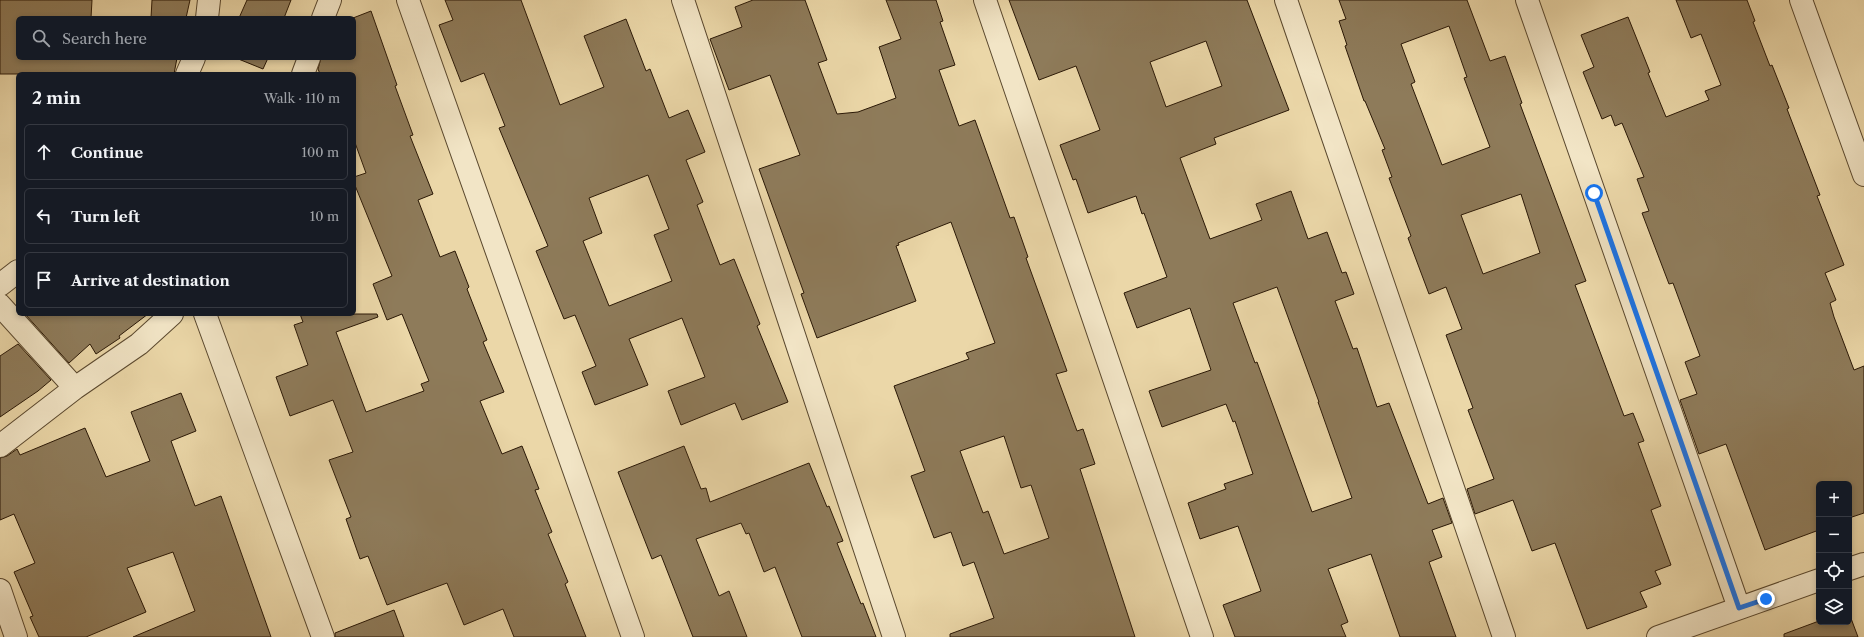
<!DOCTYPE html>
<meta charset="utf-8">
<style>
body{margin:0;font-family:"Libre Caslon Text",serif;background:#242831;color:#f1f3f6}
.controls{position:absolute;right:12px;bottom:12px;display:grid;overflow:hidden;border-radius:6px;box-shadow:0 2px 6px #0003}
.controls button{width:36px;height:36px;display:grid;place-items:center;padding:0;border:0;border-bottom:1px solid #363941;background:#171b24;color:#f1f3f6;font:20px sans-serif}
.stop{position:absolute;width:12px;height:12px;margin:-9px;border:3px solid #1a73e8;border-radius:50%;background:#fff}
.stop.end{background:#1a73e8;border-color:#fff;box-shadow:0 1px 4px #0008}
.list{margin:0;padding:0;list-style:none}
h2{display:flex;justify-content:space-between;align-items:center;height:52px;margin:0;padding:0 16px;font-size:17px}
h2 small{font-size:13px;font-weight:400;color:#9ea1a6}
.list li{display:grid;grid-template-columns:26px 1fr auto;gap:12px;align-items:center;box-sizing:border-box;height:56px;margin:0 8px 8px;padding:0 8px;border:1px solid #363941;border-radius:6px}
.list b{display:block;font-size:15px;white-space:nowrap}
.list em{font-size:13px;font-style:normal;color:#9ea1a6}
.icon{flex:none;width:22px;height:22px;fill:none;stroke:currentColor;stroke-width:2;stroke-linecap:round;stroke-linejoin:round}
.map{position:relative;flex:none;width:1864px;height:637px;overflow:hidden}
.search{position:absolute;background:#171b24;box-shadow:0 2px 6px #0003;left:16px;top:16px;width:340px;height:44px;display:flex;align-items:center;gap:10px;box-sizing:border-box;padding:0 14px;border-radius:6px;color:#9ea1a6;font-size:15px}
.panel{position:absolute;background:#171b24;box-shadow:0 2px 6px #0003;left:16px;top:72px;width:340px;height:244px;border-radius:6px}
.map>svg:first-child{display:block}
</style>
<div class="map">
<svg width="1864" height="637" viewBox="0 0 1864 637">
<rect width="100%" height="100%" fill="#ebd7a8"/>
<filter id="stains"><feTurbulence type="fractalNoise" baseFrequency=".005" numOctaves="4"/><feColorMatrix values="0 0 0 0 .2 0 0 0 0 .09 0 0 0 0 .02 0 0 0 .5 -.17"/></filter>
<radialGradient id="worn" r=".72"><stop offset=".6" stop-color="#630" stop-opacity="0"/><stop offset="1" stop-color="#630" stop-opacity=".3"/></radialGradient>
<!-- building -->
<path fill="#8e7b5a" stroke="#2a1806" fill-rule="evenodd" d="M0,0H92L91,18H18V58H177L174,74H0Z
M152,0H190L186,18H151Z
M247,0H291L284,18H239Z
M445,0H521L560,105L604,87L584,36L626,19L646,71L650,69L669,118L688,110L705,152L686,160L703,202L697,205L720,265L734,259L760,324L757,326L788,402L742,420L735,403L681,425L668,391L705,377L682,318L629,339L648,385L595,405L582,372L596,366L575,315L564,319L536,251L548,246L499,128L505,126L484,73L461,82L439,25L453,20ZM648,175L669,229L654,235L672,281L609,306L583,241L602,233L589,198Z
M753,0H805L827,60L818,63L837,114L858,112L896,98L879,47L901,39L886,0H936L943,21L940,22L955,65L939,70L959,126L975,120L1010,218L1014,217L1028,257L1026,258L1067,371L1056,374L1077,431L1083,429L1095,464L1080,469L1135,637H950V634L994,618L974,562L963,566L951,532L934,538L911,476L925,471L894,386L969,359L966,353L995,343L951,222L898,243L899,245L896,246L916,301L817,338L801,294L804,293L759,169L800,155L770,75L729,90L710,39L742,27L735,7ZM1004,436L1021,488L1031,485L1049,538L1004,554L988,511L983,513L960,451Z
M1009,0H1247L1289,110L1214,138L1216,144L1180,158L1210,239L1262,220L1256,204L1291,191L1308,239L1327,232L1342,273L1346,272L1354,294L1335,301L1353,349L1357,348L1377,407L1389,403L1428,504L1443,498L1452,523L1432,530L1442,557L1429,562L1456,637H1400L1371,554L1328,569L1348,622L1341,625L1346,637H1235L1223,605L1261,591L1238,526L1200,539L1188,503L1226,489L1224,484L1253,474L1235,421L1233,422L1226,404L1162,427L1149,391L1211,370L1190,308L1137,328L1124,293L1167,277L1144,213L1142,214L1136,196L1088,213L1076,179L1073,180L1060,145L1100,130L1076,66L1039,80ZM1206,41L1222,86L1166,107L1150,62ZM1277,287L1319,402H1318L1352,498L1312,512L1257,362L1255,363L1233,303Z
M1339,0H1467L1490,61L1505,56L1522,103L1520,104L1586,281L1575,285L1624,416L1633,413L1644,441L1638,443L1661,506L1651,510L1671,565L1655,571L1661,584L1640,592L1647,607L1587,629L1555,543L1532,551L1513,500L1475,514L1467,489L1494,479L1468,410L1473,408L1446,335L1462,329L1446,287L1429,294L1408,238L1411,236L1389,178L1392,177L1382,150L1385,149L1365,101H1364L1345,46L1347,45L1339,21L1346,19ZM1449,26L1467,77L1464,78L1490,147L1442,165L1411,84L1415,82L1401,44ZM1521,194L1540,253L1483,274L1461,215Z
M1676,0H1747L1755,21L1753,22L1770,66L1772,65L1789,108L1787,109L1820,195L1817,196L1844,265L1825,273L1836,300L1830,303L1834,317L1854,370L1864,366V513L1849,518V484H1819V530L1765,550L1726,444L1699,454L1680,400L1697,394L1685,362L1700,356L1673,283L1669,284L1642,213L1649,211L1637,179L1644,177L1622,123L1615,126L1611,115L1602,119L1583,72L1594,67L1581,35L1628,17L1650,72L1648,73L1666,117L1709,100L1705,91L1721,85L1701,34L1691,38Z
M371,11L397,85L395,86L413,135L410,136L433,194L418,200L440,257L455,251L469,287L467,289L487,340L483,342L504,392L480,401L502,454L522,446L539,489L535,490L552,532L548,534L568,582L565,584L586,637H514L503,609L464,625L447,583L387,605L368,556L360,559L346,519L351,517L329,460L353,452L333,400L290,416L276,377L308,365L294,325L303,322L300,314H377L378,317L336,332L366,412L424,391L421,384L429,381L402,314L387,320L373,284L392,276L354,183V177L366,173L354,140V74H320L318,69L321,58H354V18H353Z
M236,58H268L263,69Z
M25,314H148L119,336L120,338L96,354L90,344L69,363Z
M18,344L51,380L38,391L0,417V356Z
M181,393L196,431L171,441L195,506L221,496L271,637H133L195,611L173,552L127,568L146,612L86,637H39L30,617L33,616L14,572L35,563L14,514L0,520V458L7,456L17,449L20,455L85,428L106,477L150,461L131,412Z
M684,446L701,489L706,488L710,502L809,463L827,507L829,506L843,541L837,543L861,604L863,603L876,637H802L775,567L764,572L749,533L746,534L741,523L696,539L719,596L729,591L747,637H693L661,555L652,559L618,472Z
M394,610L404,637H335V633Z
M1849,613L1858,637H1784V634L1819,621L1849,622Z"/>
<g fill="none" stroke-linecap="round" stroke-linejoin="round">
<!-- street casing -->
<g stroke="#5a482e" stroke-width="24">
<path id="street" d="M408,0L633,637
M683,0L894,637
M985,0L1202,637
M1286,0L1504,637
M1527,0L1739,608
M1801,0L1864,175
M207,18L209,0
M323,18L330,0
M187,74L194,58
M303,74L309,58
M0,285L18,271
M0,305L75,388
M205,314L323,637
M0,446L75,388L139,344L172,314
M1849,569L1864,564
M0,590L16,637
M1658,637L1819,580"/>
</g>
<!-- street -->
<use href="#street" stroke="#f2e5c6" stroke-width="22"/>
</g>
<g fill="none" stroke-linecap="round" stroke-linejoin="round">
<!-- route -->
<path stroke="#1a73e8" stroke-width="5" d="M1594,193L1739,608L1766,599"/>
</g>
<rect width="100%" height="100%" filter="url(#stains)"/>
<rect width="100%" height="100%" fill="url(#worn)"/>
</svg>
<div class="controls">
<button>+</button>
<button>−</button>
<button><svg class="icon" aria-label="locate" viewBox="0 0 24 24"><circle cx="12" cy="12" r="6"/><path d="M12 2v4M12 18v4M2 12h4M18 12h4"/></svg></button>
<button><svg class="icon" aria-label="layers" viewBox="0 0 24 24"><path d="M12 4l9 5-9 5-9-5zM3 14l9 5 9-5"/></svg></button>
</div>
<div class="stop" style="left:1594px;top:193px"></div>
<div class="stop end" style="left:1766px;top:599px"></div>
<div class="search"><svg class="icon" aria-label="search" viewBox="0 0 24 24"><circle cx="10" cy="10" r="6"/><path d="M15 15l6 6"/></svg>Search here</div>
<section class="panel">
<h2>2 min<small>Walk · 110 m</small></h2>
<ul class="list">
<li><svg class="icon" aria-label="ahead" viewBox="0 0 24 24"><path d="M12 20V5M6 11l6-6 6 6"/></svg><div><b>Continue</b></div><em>100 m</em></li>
<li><svg class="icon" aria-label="left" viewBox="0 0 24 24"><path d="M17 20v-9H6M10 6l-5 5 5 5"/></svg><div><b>Turn left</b></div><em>10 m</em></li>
<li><svg class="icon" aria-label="arrive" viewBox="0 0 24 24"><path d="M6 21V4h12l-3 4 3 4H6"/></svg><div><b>Arrive at destination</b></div></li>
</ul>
</section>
</div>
